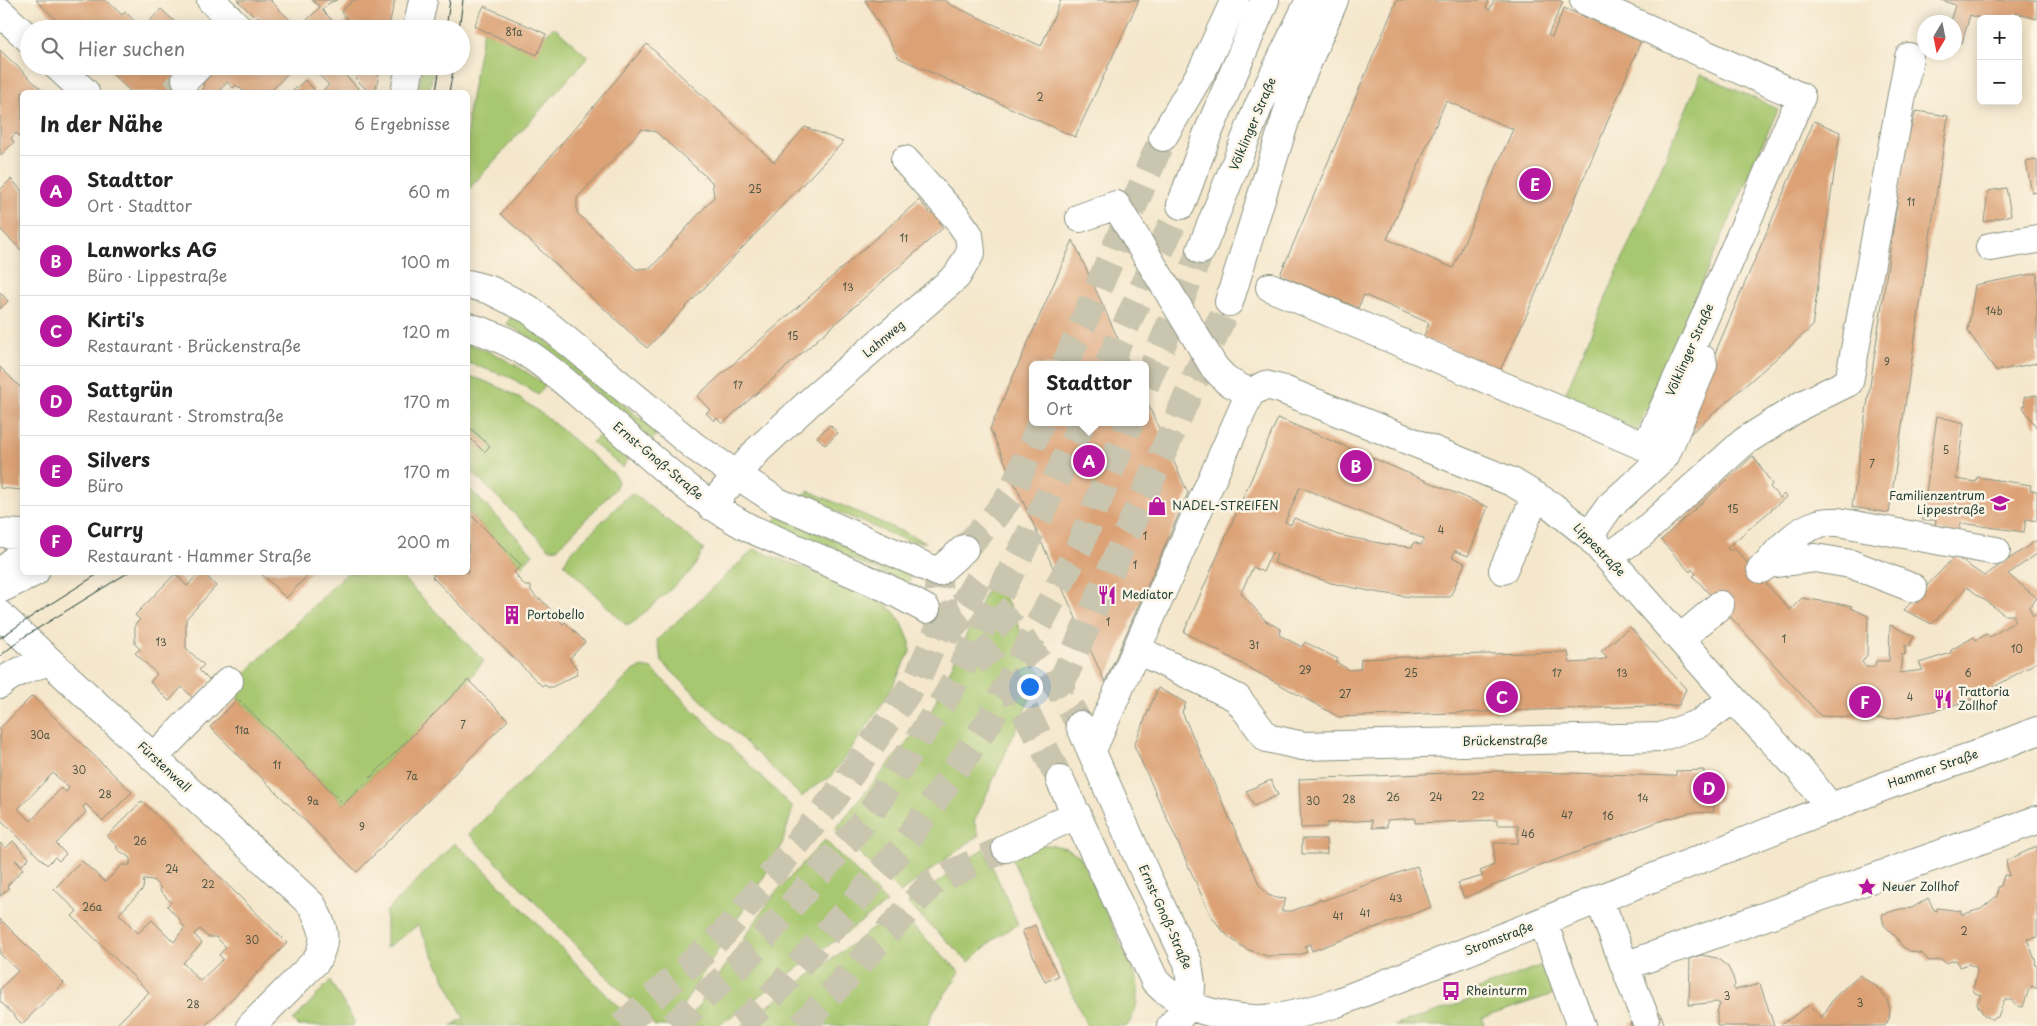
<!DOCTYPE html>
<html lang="de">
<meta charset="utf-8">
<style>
body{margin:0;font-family:"Playpen Sans",sans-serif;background:#f2f2f2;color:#222}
.controls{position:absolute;right:15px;top:15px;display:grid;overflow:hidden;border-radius:8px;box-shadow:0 2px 12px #0003}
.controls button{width:45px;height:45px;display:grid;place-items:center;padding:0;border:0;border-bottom:1px solid #e0e0e0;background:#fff;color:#222;font:25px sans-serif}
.compass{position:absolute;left:1917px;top:15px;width:45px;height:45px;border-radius:50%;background:#fff;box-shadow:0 2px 12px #0003;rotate:190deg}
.you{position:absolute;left:1029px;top:686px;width:18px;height:18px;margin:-12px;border:4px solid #fff;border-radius:50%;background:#1a73e8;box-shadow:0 0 0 8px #1a73e833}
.badge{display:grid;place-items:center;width:32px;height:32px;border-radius:50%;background:#b5179e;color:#fff;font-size:16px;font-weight:700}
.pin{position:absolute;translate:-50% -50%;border:2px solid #fff;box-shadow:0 1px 5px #0006}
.popup{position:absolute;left:1029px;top:361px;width:120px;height:65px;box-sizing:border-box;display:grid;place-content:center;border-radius:8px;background:#fff;filter:drop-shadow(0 1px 4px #0005);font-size:16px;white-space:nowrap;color:#767676}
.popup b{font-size:19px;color:#222}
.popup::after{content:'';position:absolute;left:50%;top:100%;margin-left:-10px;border:10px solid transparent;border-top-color:#fff}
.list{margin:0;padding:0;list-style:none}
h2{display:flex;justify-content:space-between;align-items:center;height:65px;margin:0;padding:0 20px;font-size:21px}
h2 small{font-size:16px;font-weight:400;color:#767676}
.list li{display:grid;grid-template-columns:32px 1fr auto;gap:15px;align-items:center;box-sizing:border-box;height:70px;padding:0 20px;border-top:1px solid #e0e0e0}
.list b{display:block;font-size:19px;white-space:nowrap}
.list p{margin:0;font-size:16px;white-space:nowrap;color:#767676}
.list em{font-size:16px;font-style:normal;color:#767676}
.icon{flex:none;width:28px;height:28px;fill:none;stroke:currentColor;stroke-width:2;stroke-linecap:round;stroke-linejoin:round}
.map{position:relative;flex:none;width:2037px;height:1026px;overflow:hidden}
.search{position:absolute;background:#fff;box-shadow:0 2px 12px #0003;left:20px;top:20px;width:450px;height:55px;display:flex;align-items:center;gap:12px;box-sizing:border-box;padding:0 18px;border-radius:28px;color:#767676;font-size:19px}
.panel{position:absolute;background:#fff;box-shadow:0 2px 12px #0003;left:20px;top:90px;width:450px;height:485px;border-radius:8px}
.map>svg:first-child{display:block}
</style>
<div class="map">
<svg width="2037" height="1026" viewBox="0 0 2037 1026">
<rect width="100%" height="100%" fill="#fcf5e5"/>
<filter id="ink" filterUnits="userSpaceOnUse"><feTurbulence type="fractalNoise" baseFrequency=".02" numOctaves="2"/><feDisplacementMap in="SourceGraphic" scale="10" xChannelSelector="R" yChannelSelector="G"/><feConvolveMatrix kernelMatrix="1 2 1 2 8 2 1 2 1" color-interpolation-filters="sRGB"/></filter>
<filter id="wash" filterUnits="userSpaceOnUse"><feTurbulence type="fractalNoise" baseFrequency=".0096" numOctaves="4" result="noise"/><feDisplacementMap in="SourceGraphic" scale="20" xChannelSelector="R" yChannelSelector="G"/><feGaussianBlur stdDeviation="1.12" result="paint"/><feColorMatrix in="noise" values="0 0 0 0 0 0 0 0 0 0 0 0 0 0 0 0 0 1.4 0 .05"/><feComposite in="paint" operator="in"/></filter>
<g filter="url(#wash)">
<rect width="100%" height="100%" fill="#f4e7cc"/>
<!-- green -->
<path fill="#a7c76f" stroke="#638252" d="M554,27L588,57L468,190V114L483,30L546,34Z
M423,66H434L429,92H418Z
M1701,74L1778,109L1637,431L1563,399Z
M513,316L521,320L658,433L652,440L539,343L507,324L510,318Z
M468,344C497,353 521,367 545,385L538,395L512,378L468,363Z
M468,376C526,390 568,438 614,474L618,482L615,489L558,548L550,549L468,468Z
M603,434L628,456L623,468L592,442Z
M468,487L533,554L522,566L468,512Z
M809,491L926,542L908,541L801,497Z
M631,493L638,497L704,549L693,569L634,622L626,625L564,564L569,554Z
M779,516L878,559L911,575L910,582L907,584L772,524Z
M754,549L855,588L881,601L894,612L902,623L910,642V652L888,695L848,754L830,777L810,789L802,797L662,662L657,640Z
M347,573H398L484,661L468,680L344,804L238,699V680Z
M994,574L1041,675L974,822L979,835L900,893L835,829L929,716Z
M642,667L652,669L793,808L782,844L775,859L670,1026H655L653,1024L469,834L633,671Z
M825,840L887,903L718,1026H685L774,894Z
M454,843L480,865L637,1026H451L464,1018L418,925L386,948V912Z
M1038,845H1053L1066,848L1080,856L1137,979C1140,995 1137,1012 1127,1026H1087L1013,861L1014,856Z
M984,848L1018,924L995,938L969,962L908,904Z
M897,911L960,972L935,1009L927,1026H741Z
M1545,964L1556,993L1482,1018L1485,1026H1394L1467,1001L1471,992Z
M330,981L354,1021L353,1026H298L293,1021Z"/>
<g id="blocks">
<!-- building -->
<path fill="#dca276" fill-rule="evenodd" d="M36,0H106L122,15L125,11L137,24L134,29H66Z
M237,0H272L271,1L299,29H254L264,21L258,16L256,18Z
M312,0H337L329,3L322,10L340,28L348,20L341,12L353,0H395L388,29H316L307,20L320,7Z
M865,0H946L949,4L1041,46L1061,0H1139L1075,137L899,58Z
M1397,0H1489L1486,8L1490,10L1494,0H1559L1563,2L1548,35L1552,37L1564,8L1641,41L1528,312L1500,370L1423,338L1429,323L1397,309L1364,295L1358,308L1280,275ZM1446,101L1513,129L1453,268L1387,239Z
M1941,0H2037V19L2015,13L2014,19H1982L1970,15L1962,43L1954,41V22H1950L1955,5Z
M484,6L546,34L537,55L474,26Z
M161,9L174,21L181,29H147L149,22Z
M647,44L774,162L805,127L843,142L647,348L501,214ZM642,129L656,132L712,182L714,197L651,268L636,269L577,213V198Z
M0,50L44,92H22V139L16,133L11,138L14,142L0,156Z
M104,66H182L181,74L200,92L204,88L203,83L219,66H295L270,92H245L236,85L233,88L227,82L218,92H131Z
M310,66H336L362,92H321L329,85Z
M343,66H381L375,92H369Z
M305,80L314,89L312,92H292Z
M1916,111L1948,116L1889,513L1852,507L1905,149Z
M1814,121L1840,132L1812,327L1675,447Z
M2037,160V192L2032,193L2026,162Z
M11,179L22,191V251L0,229V190Z
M2006,188L2011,215L1984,222L1988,191Z
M919,200L931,214L935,211L942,219L939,222L943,228L722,424L717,418L714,421L706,413L710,410L697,396Z
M1073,240L1130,365H1033V422H1145V398L1188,493L1105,682L990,429Z
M2037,273V363L1996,371L1968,331L1975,285Z
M0,292L8,301L0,309Z
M0,367L22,389V490L0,488Z
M2037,395V428L2022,406L2025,405L2024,397Z
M1937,416L1964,423L1956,479L1976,482L1977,477L2031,485L2030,490L2037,491V521L2026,519L2024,532L1961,523L1959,534L1934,530L1936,520H1922Z
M1278,418L1488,507L1468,556L1455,551L1452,557L1465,563L1450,597H1411L1374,592L1331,583L1274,563L1277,555L1272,552L1263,572L1253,567L1241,593L1266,621L1281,629L1279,635L1302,647L1305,642L1338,659L1336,662L1349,670L1360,669L1361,659L1449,655L1568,652L1570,663L1588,662V661L1605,659L1607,657L1601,651L1630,627L1686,689L1679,705L1339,717L1184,632ZM1300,487L1424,539L1421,545L1414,542L1412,547L1390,545L1338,535L1294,518L1291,525L1285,522Z
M830,425L838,433L825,445L817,437Z
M468,426L490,446L484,452L468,436Z
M1753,456L1772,484L1770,487L1780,498L1784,494L1786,497L1727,548L1730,551L1734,548L1790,610L1802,598L1852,606L1851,608L1868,616L1867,655L1862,662L1866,667H1875L1876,661H1889L1890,625L1914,636L1909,647L1905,645V655H1902L1900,673L1923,670L1919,663L1951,653V650L1974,637L1976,640L1987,634L1990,637L2014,622V615H2005L1967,587L1932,624L1904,610L1955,556L1984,576L2037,540V554L2008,574L2037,598L2029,607L2033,616L2037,614V662L1974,699L1934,711L1889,719L1821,716L1693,576L1696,574L1692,569L1690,572L1661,540Z
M468,512L521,565L514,572L518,576L517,577L525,586H531V591L539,600L540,598L563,624L565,622L585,642L569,659L578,669L576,675L552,687H547L544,684L542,686L432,577L434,575L431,572H468Z
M200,572H203L216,586L186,619V648L204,665L199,670L210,681L193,698L182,687L169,701L150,682L157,674L135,653L140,649L135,644V624L140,620L135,615L175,574L187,586Z
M260,572H311L286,598Z
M468,680L508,720L357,872L210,727L238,699L344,804Z
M1158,688L1186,703L1182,712L1260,886L1268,895L1276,898L1286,899L1281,911H1292L1321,899L1322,901L1417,866L1431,907L1312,951L1310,944L1305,946L1307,952L1298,955L1267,956L1246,949L1230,938L1221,929L1210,914L1134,745Z
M32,696L132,792L103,821L86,804L83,807L86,812L56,844L66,854L59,861L55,857L47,865L0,819V728ZM53,773L69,788L66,792L61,788L31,821L18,809Z
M1704,770V776L1720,780L1726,787V788L1721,789V799L1714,803V812L1689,813L1663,820L1537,867L1464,898L1458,883L1483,876L1480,871L1494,865V843H1518V825H1497V820L1415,823V818L1387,820V827L1372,828V820L1327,823V827L1301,828L1299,779L1498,771L1671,776L1676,775V771Z
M1271,780L1278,795L1254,806L1246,791Z
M142,801L287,943L205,1026H115L149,992L72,916L77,911L54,889L82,861L105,882L122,865H130V858L117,849V846L107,836ZM144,879L153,880L160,887V891L171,902L167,906L181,921L180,923L185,927L174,942L152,920L138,933L119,914L143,889ZM200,929L208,937H216L226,947L219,955L223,959L200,981L183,963L202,943L194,934Z
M1302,839H1326L1327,854H1302Z
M13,841L29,858L22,865L15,860L23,869L7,886L9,888L0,896V843L6,848Z
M2037,846V937L2027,939L2036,962L2035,965L2037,966V989L2032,986L2029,989L2023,1007L2018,1006L2011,1000H2004L1998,1017L1991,1019L1984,1015L1977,1004L1981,995L1975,993L1973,990L1977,971L1976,967L1968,964L1959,967L1957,961L1955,960L1946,963L1942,960L1929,961L1923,954L1909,951L1902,946L1897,938L1884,925L1882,916L1883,914L1900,909L1912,908L1928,898L1934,910L1937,911V908L1961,911V914H1964L1981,909L1997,896L1998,887L2001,886L2004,875L2009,876L2006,861Z
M0,919L64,983L22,1024L0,1001V989L18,971L0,954Z
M1035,925L1058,976L1045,982L1022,931Z
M1701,955L1717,958L1728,967L1733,977L1735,985L1733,988L1735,990L1760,984L1774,1026H1717V1012L1720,1004L1717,1002L1689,1005L1690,959Z
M1859,975L1877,987L1887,1000L1890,1010L1889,1019L1885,1026H1780L1809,1005L1822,1017L1834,998Z
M1660,1012L1665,1026H1631L1630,1023Z"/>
</g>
</g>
<g filter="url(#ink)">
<use href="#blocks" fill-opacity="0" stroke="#8a9280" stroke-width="1"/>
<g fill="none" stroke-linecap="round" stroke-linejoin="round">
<!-- minor-tunnel -->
<path stroke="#c9c5ae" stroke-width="28" stroke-dasharray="28 14" stroke-linecap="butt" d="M173,92L186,79
M942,618C999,650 1032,723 1060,780
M957,627C943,606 937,598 938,572L987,601L1013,628L1059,688L1080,725"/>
<!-- highway-tunnel -->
<path stroke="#c9c5ae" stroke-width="28" stroke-dasharray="28 14" stroke-linecap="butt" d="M1065,365L1163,137
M1108,365L1181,205
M1145,386L1201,250
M964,549L994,517L1011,495L1041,422
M1059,688L1229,302
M622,1026L724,933L835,797L917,679L943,619
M673,1026L748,956L867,818L948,694L1041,513L1082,422
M740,1026L769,999L901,849L989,721L1080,545L1130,422
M802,1026L933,882L1006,848"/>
<!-- minor casing -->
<g stroke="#8a9280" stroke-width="30">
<path id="minor" d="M211,0L238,27L236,29
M0,12L29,39
M417,29L423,0
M57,66L85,92
M186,79L199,66
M405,92L410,66
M1080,218L1116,205L1214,367L1227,381L1250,393
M1990,247L2037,239
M468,284L490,290L530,310L695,447L778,502L938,572
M1270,287L1646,447L1697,335L1801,97L1584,0
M468,327C523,342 552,371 594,407C643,450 691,497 749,528L885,587L926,609
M711,506L758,450L811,401L957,276L971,252L969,235L957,218L905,160
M0,533L22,534
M1589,536L1610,506L1665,456L1703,365L1702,359
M1608,557L1640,535L1745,441L1802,405L1849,382L1909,57
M1768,564C1780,547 1798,530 1818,524C1824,521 1831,522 1838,522L1996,551
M1761,569L1768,564L1815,558L1851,564L1913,588
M1503,570L1536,496
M0,576L22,551
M0,589L35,572
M0,615L312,905C323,927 329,938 316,961L251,1026
M1681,638L1720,605
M1138,650L1237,698L1267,738L1303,746L1661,737L1700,723L1733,699
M0,684C14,672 31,667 49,661
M1080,725L1146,875L1188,963L1191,984L1190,1005
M1092,750L1250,393L1265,385L1281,389L1512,482L1552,506L1589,536L1733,699L1804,774L1830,807
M154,757L229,681
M1060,780L1155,981C1166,993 1178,999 1193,1007C1249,1026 1278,1021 1334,1004L1885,786L1973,756L2037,731
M1599,899L1645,1018
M1543,922L1581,1026
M1625,966L2037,820
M1171,1026L1190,1005"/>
</g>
<!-- highway casing -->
<g stroke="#8a9280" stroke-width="30">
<path id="highway" d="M1163,137L1203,69L1235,0
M1181,205L1207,135L1265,0
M1201,250L1259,105L1310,0
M1229,302L1292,98L1334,0
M938,572L964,549
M1006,848L1077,814"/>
</g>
<!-- minor -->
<use href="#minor" stroke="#fff" stroke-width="28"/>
<!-- highway -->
<use href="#highway" stroke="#fff" stroke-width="28"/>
<!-- tram -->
<path stroke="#1f3d34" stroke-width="1" d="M446,29L450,0
M459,29L463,0
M436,92L440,66
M449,92L454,66
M0,638L44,608L101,572
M0,656L24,637L129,572"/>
</g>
</g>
<!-- icons -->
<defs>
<g id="school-bare" transform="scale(1.5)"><path d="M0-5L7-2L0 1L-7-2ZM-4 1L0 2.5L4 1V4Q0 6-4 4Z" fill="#b5179e" stroke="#fcf5e5" stroke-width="2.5" paint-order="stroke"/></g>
<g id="shop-bare" transform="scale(1.5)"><path d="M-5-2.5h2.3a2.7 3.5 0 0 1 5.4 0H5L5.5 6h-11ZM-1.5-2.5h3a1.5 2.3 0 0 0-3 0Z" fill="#b5179e" stroke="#fcf5e5" stroke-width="2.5" paint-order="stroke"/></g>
<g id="restaurant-bare" transform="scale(1.5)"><path d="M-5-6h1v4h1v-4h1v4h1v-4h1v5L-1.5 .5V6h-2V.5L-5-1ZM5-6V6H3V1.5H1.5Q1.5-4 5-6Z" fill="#b5179e" stroke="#fcf5e5" stroke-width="2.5" paint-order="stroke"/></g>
<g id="building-bare" transform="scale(1.5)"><path d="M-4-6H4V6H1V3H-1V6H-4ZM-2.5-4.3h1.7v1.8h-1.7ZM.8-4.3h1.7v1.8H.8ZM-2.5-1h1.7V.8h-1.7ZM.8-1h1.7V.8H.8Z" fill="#b5179e" stroke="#fcf5e5" stroke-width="2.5" paint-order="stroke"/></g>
<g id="sight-bare" transform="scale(1.5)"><path d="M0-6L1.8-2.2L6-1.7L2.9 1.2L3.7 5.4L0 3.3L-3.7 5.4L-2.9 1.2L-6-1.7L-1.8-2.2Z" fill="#b5179e" stroke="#fcf5e5" stroke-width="2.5" paint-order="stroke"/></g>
<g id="bus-bare" transform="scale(1.5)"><path d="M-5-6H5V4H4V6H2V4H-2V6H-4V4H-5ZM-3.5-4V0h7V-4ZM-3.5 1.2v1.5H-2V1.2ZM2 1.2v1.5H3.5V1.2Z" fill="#b5179e" stroke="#fcf5e5" stroke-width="2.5" paint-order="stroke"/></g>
</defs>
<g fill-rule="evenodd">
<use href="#school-bare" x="2000" y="503"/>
<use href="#shop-bare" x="1157" y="506"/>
<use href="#restaurant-bare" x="1107" y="595"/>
<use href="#building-bare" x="512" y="615"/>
<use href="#restaurant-bare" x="1943" y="699"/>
<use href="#sight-bare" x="1867" y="887"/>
<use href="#bus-bare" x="1451" y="991"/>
</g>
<g text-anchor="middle" stroke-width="5" stroke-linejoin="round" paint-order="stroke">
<!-- number labels -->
<g font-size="10" fill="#4e5644">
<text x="514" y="36">81a</text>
<text x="1040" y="101">2</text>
<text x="755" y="193">25</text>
<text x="1911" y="206">11</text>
<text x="904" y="242">11</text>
<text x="848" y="291">13</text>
<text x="1994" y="315">14b</text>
<text x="793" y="340">15</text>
<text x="1887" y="366">9</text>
<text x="738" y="389">17</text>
<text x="1946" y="454">5</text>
<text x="1872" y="468">7</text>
<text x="1733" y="513">15</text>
<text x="1441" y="534">4</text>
<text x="1145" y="540">1</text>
<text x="1135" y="569">1</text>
<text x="1108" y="626">1</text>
<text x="1784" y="643">1</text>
<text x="161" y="646">13</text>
<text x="1254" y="649">31</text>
<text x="2017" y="653">10</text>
<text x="1305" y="674">29</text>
<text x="1411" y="677">25</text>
<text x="1557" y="677">17</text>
<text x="1622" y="677">13</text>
<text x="1968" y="677">6</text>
<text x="1345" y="698">27</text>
<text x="1910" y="701">4</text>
<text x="463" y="729">7</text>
<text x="242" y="734">11a</text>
<text x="40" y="739">30a</text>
<text x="277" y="769">11</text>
<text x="79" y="774">30</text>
<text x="412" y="780">7a</text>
<text x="105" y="798">28</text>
<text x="1478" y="800">22</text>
<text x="1393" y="801">26</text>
<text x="1436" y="801">24</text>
<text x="1643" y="802">14</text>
<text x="1349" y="803">28</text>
<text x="313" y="805">9a</text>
<text x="1313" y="805">30</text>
<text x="1567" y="819">47</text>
<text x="1608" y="820">16</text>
<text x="362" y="831">9</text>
<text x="1528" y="838">46</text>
<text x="140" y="845">26</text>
<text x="172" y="873">24</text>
<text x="208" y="888">22</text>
<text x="1396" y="902">43</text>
<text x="92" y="911">26a</text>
<text x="1365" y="917">41</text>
<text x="1338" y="920">41</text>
<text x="1964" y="935">2</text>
<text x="252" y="944">30</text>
<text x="1727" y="1000">3</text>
<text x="1860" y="1007">3</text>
<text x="193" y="1008">28</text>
</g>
<!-- street labels -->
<g font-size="12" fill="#1f3d34" stroke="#fcf5e5">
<text transform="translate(1253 124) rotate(-67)" y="4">Völklinger Straße</text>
<text transform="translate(884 339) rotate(-40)" y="4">Lahnweg</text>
<text transform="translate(1690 350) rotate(-66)" y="4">Völklinger Straße</text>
<text transform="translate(658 461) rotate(40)" y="4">Ernst-Gnoß-Straße</text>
<text transform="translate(1599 550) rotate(46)" y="4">Lippestraße</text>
<text transform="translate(1505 741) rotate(-1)" y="4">Brückenstraße</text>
<text transform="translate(164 767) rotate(43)" y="4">Fürstenwall</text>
<text transform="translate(1933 769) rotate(-19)" y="4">Hammer Straße</text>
<text transform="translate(1165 917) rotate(66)" y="4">Ernst-Gnoß-Straße</text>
<text transform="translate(1499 939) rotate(-21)" y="4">Stromstraße</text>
</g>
<!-- poi labels -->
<g font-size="12" fill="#1f3d34" stroke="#fcf5e5" text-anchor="start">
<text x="1985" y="500" text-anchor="end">Familienzentrum<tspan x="1985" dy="14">Lippestraße</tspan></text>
<text x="1172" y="510">NADEL-STREIFEN</text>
<text x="1122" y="599">Mediator</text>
<text x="527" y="619">Portobello</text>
<text x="1958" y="696">Trattoria<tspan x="1958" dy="14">Zollhof</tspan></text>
<text x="1882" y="891">Neuer Zollhof</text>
<text x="1466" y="995">Rheinturm</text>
</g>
</g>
</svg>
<div class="controls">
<button>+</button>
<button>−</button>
</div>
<svg class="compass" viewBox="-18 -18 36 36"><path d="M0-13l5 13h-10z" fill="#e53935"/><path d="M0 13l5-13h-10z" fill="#767676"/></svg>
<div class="you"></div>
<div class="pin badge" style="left:1089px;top:461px">A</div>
<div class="popup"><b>Stadttor</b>Ort</div>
<div class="pin badge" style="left:1356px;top:466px">B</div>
<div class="pin badge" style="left:1502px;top:697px">C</div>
<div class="pin badge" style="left:1709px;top:788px">D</div>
<div class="pin badge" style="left:1535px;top:184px">E</div>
<div class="pin badge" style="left:1865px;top:702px">F</div>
<div class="search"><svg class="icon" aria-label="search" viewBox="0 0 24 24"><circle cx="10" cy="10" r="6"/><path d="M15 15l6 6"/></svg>Hier suchen</div>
<section class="panel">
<h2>In der Nähe<small>6 Ergebnisse</small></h2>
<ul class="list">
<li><span class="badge">A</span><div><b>Stadttor</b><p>Ort · Stadttor</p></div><em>60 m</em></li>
<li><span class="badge">B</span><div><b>Lanworks AG</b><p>Büro · Lippestraße</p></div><em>100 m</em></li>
<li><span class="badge">C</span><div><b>Kirti's</b><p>Restaurant · Brückenstraße</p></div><em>120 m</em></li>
<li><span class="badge">D</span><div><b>Sattgrün</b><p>Restaurant · Stromstraße</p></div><em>170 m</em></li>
<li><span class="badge">E</span><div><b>Silvers</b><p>Büro</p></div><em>170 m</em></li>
<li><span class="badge">F</span><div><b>Curry</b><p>Restaurant · Hammer Straße</p></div><em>200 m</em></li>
</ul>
</section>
</div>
